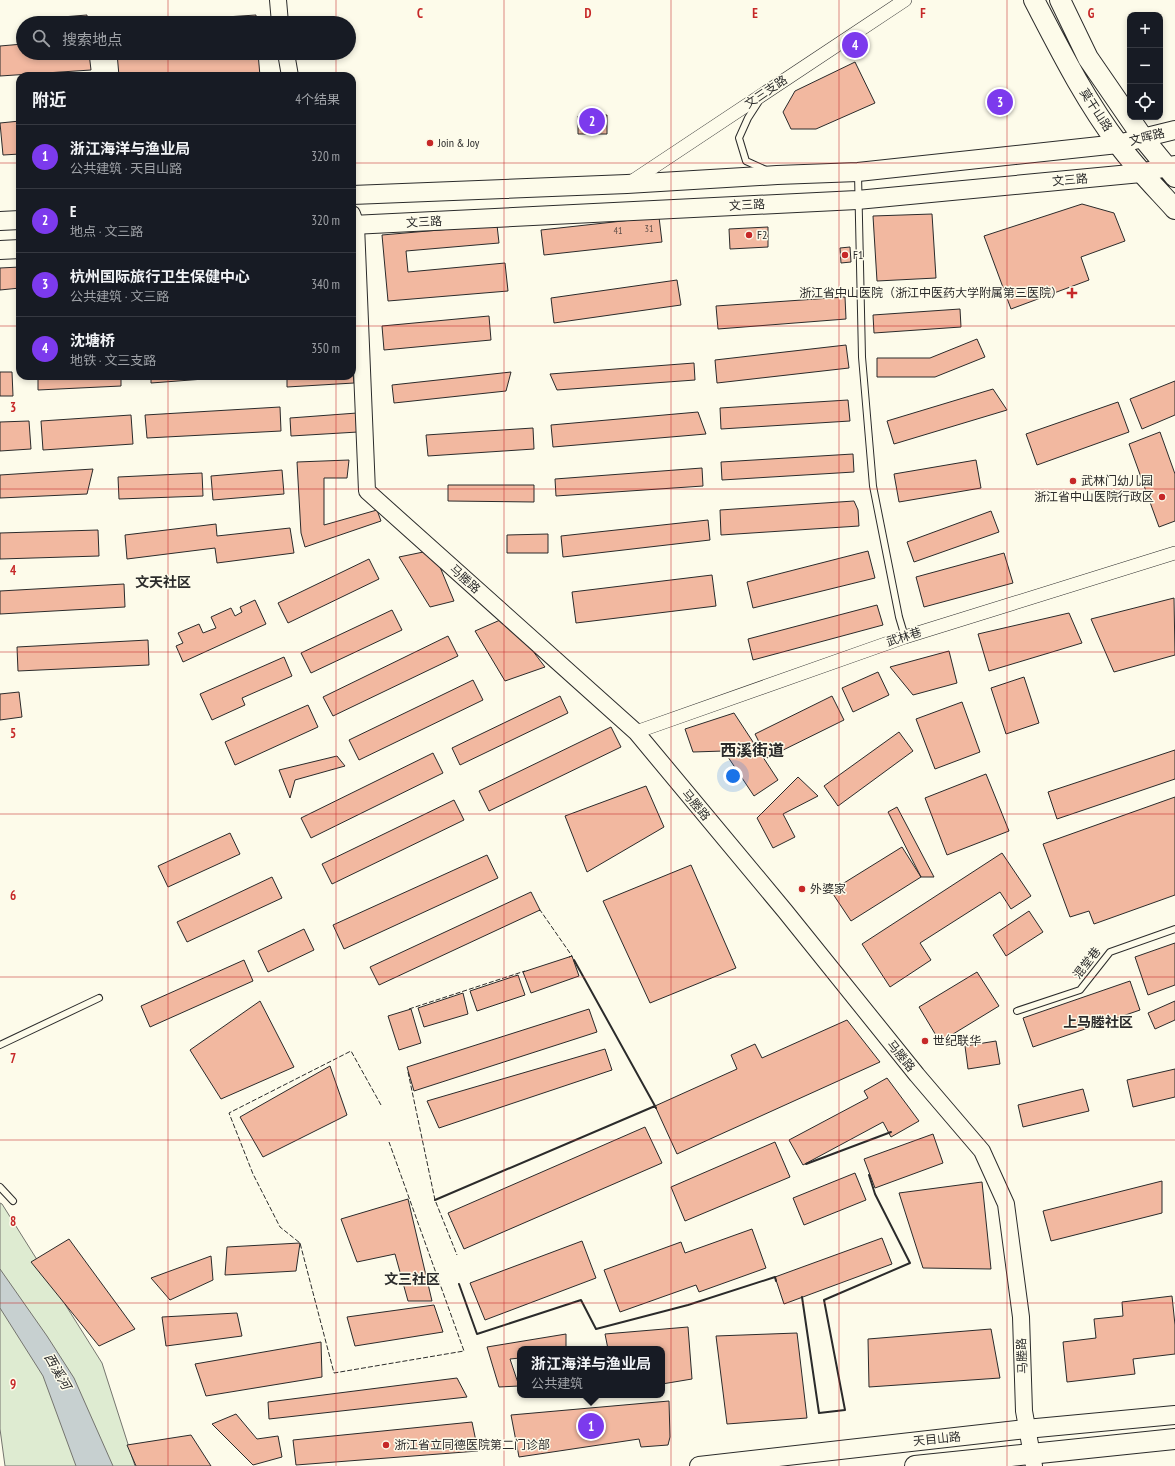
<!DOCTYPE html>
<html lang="zh">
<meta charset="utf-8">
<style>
body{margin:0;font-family:"PT Sans Narrow","Noto Sans SC",sans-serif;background:#20242c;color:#f1f3f6}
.controls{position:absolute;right:12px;top:12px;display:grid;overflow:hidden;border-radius:8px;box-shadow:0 2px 6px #0003}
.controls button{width:36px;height:36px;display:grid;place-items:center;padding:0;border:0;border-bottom:1px solid #363941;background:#171b24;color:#f1f3f6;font:20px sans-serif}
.you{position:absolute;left:733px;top:776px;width:14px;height:14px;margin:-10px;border:3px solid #fff;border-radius:50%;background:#1a73e8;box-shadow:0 0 0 6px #1a73e833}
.badge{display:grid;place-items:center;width:26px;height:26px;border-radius:50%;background:#7c3aed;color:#fff;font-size:13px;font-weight:700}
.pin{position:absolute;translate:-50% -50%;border:2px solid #fff;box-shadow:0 1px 4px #0006}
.popup{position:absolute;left:517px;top:1346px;width:148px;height:52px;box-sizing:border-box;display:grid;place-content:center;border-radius:8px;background:#171b24;filter:drop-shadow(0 1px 3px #0005);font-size:13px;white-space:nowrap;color:#9ea1a6}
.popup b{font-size:15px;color:#f1f3f6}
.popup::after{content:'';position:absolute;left:50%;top:100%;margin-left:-8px;border:8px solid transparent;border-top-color:#171b24}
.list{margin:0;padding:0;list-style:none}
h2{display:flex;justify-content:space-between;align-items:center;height:52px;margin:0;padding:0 16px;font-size:17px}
h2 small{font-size:13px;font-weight:400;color:#9ea1a6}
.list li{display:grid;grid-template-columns:26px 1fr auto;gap:12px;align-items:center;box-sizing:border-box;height:64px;padding:0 16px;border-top:1px solid #363941}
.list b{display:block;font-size:15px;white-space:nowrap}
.list p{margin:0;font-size:13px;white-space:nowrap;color:#9ea1a6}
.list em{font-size:13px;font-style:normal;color:#9ea1a6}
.icon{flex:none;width:22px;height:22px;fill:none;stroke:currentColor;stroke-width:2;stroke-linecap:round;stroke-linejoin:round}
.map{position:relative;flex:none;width:1175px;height:1466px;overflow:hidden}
.search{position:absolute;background:#171b24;box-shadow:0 2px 6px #0003;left:16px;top:16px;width:340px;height:44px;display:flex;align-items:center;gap:10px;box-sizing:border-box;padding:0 14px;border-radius:22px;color:#9ea1a6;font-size:15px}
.panel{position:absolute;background:#171b24;box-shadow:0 2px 6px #0003;left:16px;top:72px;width:340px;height:308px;border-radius:12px}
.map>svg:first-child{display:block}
</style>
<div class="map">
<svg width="1175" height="1466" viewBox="0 0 1175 1466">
<rect width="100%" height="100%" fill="#fdfbea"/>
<!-- green -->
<path fill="#deebd1" stroke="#74746e" d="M0,1203L2,1204L102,1363L135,1466H5L0,1429Z"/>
<!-- water -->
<path fill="#c7d0d0" stroke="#74746e" d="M0,1269L47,1336L74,1378L113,1466H76L43,1376L0,1308Z"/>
<!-- building -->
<path fill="#f2b8a0" stroke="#2b2b2b" d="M87,15V23H62V17Z
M256,15V23H134Z
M23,44V53H89L91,70L0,76V46Z
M117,53H258L260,76H119Z
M855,62L875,103L816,129H791L783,112L795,91Z
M607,115V134H578V116Z
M20,121V154L3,155L0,123Z
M1082,204L1114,213L1125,241L1081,257L1089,280L1011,309L984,236Z
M932,214L936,278L877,281L873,216Z
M659,217L662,242L544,255L541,230Z
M497,225L499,243L406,251L408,272L505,263L508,291L388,301L382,235Z
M768,227V247L730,249L729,229Z
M850,247L851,262L841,263L840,248Z
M20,267V288L0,290V268Z
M677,280L681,305L554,323L551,298Z
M845,297L846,319L718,329L716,306Z
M960,309L961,327L874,333L873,315Z
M489,316L491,340L384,350L382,326Z
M977,339L985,357L935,377H877V358H930Z
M846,345L849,368L717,383L715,360Z
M694,363L695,380L557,390L550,374Z
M352,364L354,383L287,387V376H352Z
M0,372H12L13,396H0Z
M511,372L506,391L394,403L392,385Z
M38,376H121V386L38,390Z
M151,376H244L151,383Z
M1175,381V415L1142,429L1130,399Z
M993,389L1007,410L894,444L887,421Z
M848,400L850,421L721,429L720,408Z
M1118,402L1129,432L1037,465L1026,434Z
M280,407L281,431L147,438L145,415Z
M698,412L706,434L553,447L551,425Z
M357,413L358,432L291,436L290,418Z
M131,415L133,444L43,450L41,421Z
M29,421L31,449L0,451V422Z
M533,428L534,449L428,456L426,435Z
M1160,432L1175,474V521L1159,527L1129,444Z
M853,454L854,472L722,480L721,462Z
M349,460L347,478H324V525L377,510L381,521L305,547L301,533L297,462Z
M976,460L981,488L899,502L894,474Z
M702,468L703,486L556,496L555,479Z
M93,469L87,494L0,498V475Z
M282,470L284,494L213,500L211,476Z
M202,473L203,496L119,499L118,477Z
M448,485H534V502L448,501Z
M854,501L858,510L859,526L721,535L720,510Z
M991,511L999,532L914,562L907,542Z
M708,520L710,540L563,557L561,536Z
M216,524L217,536L290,528L294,553L217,563L215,548L127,559L125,535Z
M98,530L99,556L0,559V533Z
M548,534V553H507V535Z
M433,550L454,601L430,607L399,557Z
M868,551L875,578L753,608L747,582Z
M1004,553L1013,583L924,607L916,577Z
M369,559L379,579L288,623L278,603Z
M712,575L716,606L576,623L572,592Z
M124,584L125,607L0,614V591Z
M1174,598L1175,655L1114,672L1091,619Z
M255,600L266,624L183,662L176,646L183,643L178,633L199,624L203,633L216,628L211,617L231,608L235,616L242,612L240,607Z
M877,605L883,625L753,660L748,639Z
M392,610L402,630L311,673L301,653Z
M1069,613L1082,643L989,671L978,634Z
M507,617L545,667L505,681L475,631Z
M448,636L458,656L333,716L323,697Z
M148,640L149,665L18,671L17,647Z
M949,651L957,683L913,695L890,667Z
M284,657L292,676L242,698L245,705L212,720L200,694Z
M878,672L889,695L853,712L842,688Z
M1024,677L1039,723L1006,734L991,688Z
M473,680L483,700L359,760L349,740Z
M19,692L22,717L0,720V694Z
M560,696L568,713L460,765L452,748Z
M832,696L844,720L767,758L755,734Z
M962,702L980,752L935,769L916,719Z
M308,705L318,727L235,765L225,742Z
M734,713L778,780L754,796L724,751L693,752L685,729Z
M611,727L621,747L489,811L479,791Z
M899,732L913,751L838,806L824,786Z
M1175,750V779L1057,819L1048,792Z
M433,753L443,773L311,838L301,818Z
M337,756L345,766L295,780L290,798L279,770Z
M986,774L1009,831L947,855L925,798Z
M798,777L818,796L783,814L795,837L773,848L757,818Z
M646,786L664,827L587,872L565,816Z
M1175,797V895L1094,924L1089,911L1070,917L1043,844Z
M454,800L464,820L332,884L322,864Z
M897,807L934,877H921L888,812Z
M230,833L240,854L168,887L158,866Z
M902,847L921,877L851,921L831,891Z
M1002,853L1031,896L1011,909L1000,892L920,943L931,960L890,987L862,944Z
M487,855L498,878L344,949L333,925Z
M691,865L736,968L650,1003L603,901Z
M272,877L282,898L187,942L177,922Z
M531,892L540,910L379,985L370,967Z
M1029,911L1043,932L1006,956L993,935Z
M304,929L314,950L268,972L258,951Z
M1175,943V985L1148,995L1135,957Z
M572,956L579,976L531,993L523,972Z
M244,960L253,981L150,1027L141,1006Z
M977,972L999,1006L940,1042L919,1007Z
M518,975L525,995L477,1011L470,991Z
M1130,981L1140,1010L1033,1047L1023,1018Z
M463,993L468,1014L424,1027L418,1008Z
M260,1001L294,1067L221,1099L190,1050Z
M1175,1001V1020L1155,1029L1148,1013Z
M411,1009L421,1043L399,1050L388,1016Z
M589,1009L597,1032L414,1091L407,1067Z
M847,1020L880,1062L677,1154L655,1106L737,1069L731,1055L755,1044L762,1058Z
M996,1041L1000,1064L968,1069L965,1046Z
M605,1049L612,1070L439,1128L427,1101Z
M330,1066L347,1115L263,1157L240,1117Z
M1175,1069V1097L1133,1107L1127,1080Z
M887,1078L919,1121L891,1137L883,1122L803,1165L789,1140L868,1098L864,1091Z
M1083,1089L1089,1111L1023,1127L1018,1105Z
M645,1127L662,1163L464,1249L448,1213Z
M933,1134L943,1163L875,1188L864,1159Z
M775,1142L790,1177L685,1221L671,1187Z
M855,1173L866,1200L804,1225L793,1198Z
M1162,1181V1213L1051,1241L1043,1211Z
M982,1182L991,1269L923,1268L899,1193Z
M408,1199L432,1301H408L395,1254L357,1262L341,1219Z
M752,1229L766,1268L699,1292L696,1285L620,1312L604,1270L681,1242L685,1253Z
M882,1238L892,1264L784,1304L775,1277Z
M69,1239L135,1329L99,1346L31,1262Z
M582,1241L596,1278L485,1320L470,1283Z
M300,1243L296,1271L225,1275L227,1247Z
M211,1256L213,1280L170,1300L151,1278Z
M1172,1296L1175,1325V1354L1133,1359L1135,1374L1067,1382L1063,1342L1096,1338L1094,1319L1123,1316L1122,1302Z
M434,1305L443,1332L355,1346L347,1317Z
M237,1313L242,1336L166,1346L162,1317Z
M688,1327L692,1379L662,1384V1349H608L605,1334Z
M991,1329L1000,1378L869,1387L868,1339Z
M797,1333L807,1418L727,1424L716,1336Z
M566,1334V1349H520V1358L510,1359L519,1386L499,1387L487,1347Z
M321,1342L322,1377L206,1396L195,1364Z
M457,1378L467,1397L269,1419L268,1402Z
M669,1401L670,1437L668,1445L641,1447L639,1439L519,1457L511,1415Z
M236,1414L257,1439L278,1436L282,1457L253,1465L212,1424Z
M472,1422L478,1451L296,1465L293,1440Z
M191,1435L211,1466H136L127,1445Z"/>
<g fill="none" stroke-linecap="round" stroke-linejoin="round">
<!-- service casing -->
<g stroke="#2b2b2b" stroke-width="8">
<path id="service" d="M759,101L748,118L739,138L746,161L766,170
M858,174L862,357L873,486L899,617L905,637
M1017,1011L1080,990L1110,952L1175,929
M0,1045L99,998
M0,1187L13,1201"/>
</g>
<!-- minor casing -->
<g stroke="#2b2b2b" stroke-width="14">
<path id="minor" d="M628,184L905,0
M636,732L905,637L1175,553"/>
</g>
<!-- tertiary casing -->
<g stroke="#2b2b2b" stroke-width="18">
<path id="tertiary" d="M278,0L280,23
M286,53L290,76
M352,214L356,225L367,491L636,732L785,911L917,1075L982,1151L1006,1204L1021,1317L1024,1411L1034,1466"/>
</g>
<!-- secondary casing -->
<g stroke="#2b2b2b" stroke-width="20">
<path id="secondary" d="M352,195L627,184L777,175L858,172L1118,144L1175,130
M0,221L20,220
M352,225L857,200L1141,173L1175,165
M0,250L20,249
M699,1466L1026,1429L1175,1415"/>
</g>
<!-- primary casing -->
<g stroke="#2b2b2b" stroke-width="22">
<path id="primary" d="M1034,0C1060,50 1085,100 1119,145C1136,168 1156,188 1175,209
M1060,0L1088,58L1143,138L1175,177
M915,1466L1175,1439"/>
</g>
<!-- service -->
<use href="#service" stroke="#fdfbea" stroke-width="6"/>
<!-- minor -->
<use href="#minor" stroke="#fdfbea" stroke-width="13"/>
<!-- tertiary -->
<use href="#tertiary" stroke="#fdfbea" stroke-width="16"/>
<!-- secondary -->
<use href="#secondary" stroke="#fdfbea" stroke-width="18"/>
<!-- primary -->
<use href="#primary" stroke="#fdfbea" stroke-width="20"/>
<!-- fence -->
<path stroke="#2b2b2b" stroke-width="1" stroke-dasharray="5 2" stroke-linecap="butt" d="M539,911L540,910L572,956L569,957
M409,1009L525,971
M408,1072L435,1200L457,1255
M381,1105L351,1051L229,1113L253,1174L280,1227L300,1243L334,1373L464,1351L389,1142"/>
<!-- wall -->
<path stroke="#2b2b2b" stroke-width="2" d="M574,960L655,1106L654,1107
M806,1164L891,1132
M435,1200L655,1106L656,1108
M459,1284L477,1334L581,1300L596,1329L688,1305L775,1277L776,1281
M802,1297L819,1413L845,1410L824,1300L910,1263L875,1194L869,1175"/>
</g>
<!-- grid -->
<path fill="none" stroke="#c62828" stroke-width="1" stroke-opacity="0.55" d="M168,0V23M336,0V23M504,0V1466M671,0V1466M839,0V1466M1007,0V1466M168,53V76M336,53V76M0,163H20M352,163H1175M0,326H20M352,326H1175M168,376V1466M336,376V1466M0,489H1175M0,652H1175M0,814H1175M0,977H1175M0,1140H1175M0,1303H1175"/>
<!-- markers -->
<g fill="#c62828" stroke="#fdfbea" stroke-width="1.5">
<circle cx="430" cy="143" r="4"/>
<circle cx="749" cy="235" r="4"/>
<circle cx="845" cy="255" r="4"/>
<path d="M1070 287h4v4h4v4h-4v4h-4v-4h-4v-4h4z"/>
<circle cx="1073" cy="481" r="4"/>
<circle cx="1162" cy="497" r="4"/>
<circle cx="802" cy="889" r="4"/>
<circle cx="925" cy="1041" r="4"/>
<circle cx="386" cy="1445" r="4"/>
</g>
<g text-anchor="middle" stroke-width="3" stroke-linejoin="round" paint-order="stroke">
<!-- number labels -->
<g font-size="10" fill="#5d4e48">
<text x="649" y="232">31</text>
<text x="618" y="234">41</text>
</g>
<!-- street labels -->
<g font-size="12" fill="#2b2b2b" stroke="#fdfbea">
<text transform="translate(766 92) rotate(-34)" y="4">文三支路</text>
<text transform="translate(1096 110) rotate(57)" y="4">莫干山路</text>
<text transform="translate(1147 137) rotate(-14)" y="4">文晖路</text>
<text transform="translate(1070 180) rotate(-5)" y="4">文三路</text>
<text transform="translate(747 205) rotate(-3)" y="4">文三路</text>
<text transform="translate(424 222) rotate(-3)" y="4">文三路</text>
<text transform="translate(465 579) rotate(42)" y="4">马塍路</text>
<text transform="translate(904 637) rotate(-18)" y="4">武林巷</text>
<text transform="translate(696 805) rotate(50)" y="4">马塍路</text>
<text transform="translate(1087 963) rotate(-52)" y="4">混堂巷</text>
<text transform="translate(901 1056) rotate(51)" y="4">马塍路</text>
<text transform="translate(1022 1356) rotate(-92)" y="4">马塍路</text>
<text transform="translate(937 1439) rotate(-6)" y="4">天目山路</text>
</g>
<!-- poi labels -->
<g font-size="12" fill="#2b2b2b" stroke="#fdfbea" text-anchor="start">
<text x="438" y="147">Join &amp; Joy</text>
<text x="757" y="239">F2</text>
<text x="853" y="259">F1</text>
<text x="1063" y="297" text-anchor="end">浙江省中山医院（浙江中医药大学附属第三医院）</text>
<text x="1081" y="485">武林门幼儿园</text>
<text x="1154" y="501" text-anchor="end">浙江省中山医院行政区</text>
<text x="810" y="893">外婆家</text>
<text x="933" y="1045">世纪联华</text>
<text x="394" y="1449">浙江省立同德医院第二门诊部</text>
</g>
<!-- water labels -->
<g font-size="13" font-style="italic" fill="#2b2b2b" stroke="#fdfbea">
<text transform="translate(58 1371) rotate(60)" y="5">西溪河</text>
</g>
<!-- quarter labels -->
<g font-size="14" font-weight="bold" fill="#2b2b2b" stroke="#fdfbea">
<text x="163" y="587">文天社区</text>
<text x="1098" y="1027">上马塍社区</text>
<text x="412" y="1284">文三社区</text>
</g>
<!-- district labels -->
<g font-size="16" font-weight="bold" fill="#2b2b2b" stroke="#fdfbea">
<text x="752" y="756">西溪街道</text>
</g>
</g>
<g font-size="13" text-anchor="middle" font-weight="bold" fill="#c62828" stroke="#fdfbea" stroke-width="3" stroke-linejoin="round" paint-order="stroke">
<text x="420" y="18">C</text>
<text x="588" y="18">D</text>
<text x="755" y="18">E</text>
<text x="923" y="18">F</text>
<text x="1091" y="18">G</text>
<text x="13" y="412">3</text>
<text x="13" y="575">4</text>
<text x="13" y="738">5</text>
<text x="13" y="900">6</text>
<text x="13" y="1063">7</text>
<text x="13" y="1226">8</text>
<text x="13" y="1389">9</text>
</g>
</svg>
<div class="controls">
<button>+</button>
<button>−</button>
<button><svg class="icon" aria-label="locate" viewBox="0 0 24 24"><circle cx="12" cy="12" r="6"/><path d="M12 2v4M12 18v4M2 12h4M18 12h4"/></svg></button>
</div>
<div class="you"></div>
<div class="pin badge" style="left:591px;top:1426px">1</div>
<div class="popup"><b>浙江海洋与渔业局</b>公共建筑</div>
<div class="pin badge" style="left:592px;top:121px">2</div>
<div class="pin badge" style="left:1000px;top:102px">3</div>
<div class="pin badge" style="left:855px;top:45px">4</div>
<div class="search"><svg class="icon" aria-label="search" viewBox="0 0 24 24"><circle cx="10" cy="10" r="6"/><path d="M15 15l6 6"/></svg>搜索地点</div>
<section class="panel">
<h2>附近<small>4个结果</small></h2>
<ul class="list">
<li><span class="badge">1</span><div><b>浙江海洋与渔业局</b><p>公共建筑 · 天目山路</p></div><em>320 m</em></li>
<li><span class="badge">2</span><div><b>E</b><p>地点 · 文三路</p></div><em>320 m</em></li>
<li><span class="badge">3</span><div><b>杭州国际旅行卫生保健中心</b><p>公共建筑 · 文三路</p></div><em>340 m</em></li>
<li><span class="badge">4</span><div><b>沈塘桥</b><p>地铁 · 文三支路</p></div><em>350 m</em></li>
</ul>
</section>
</div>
